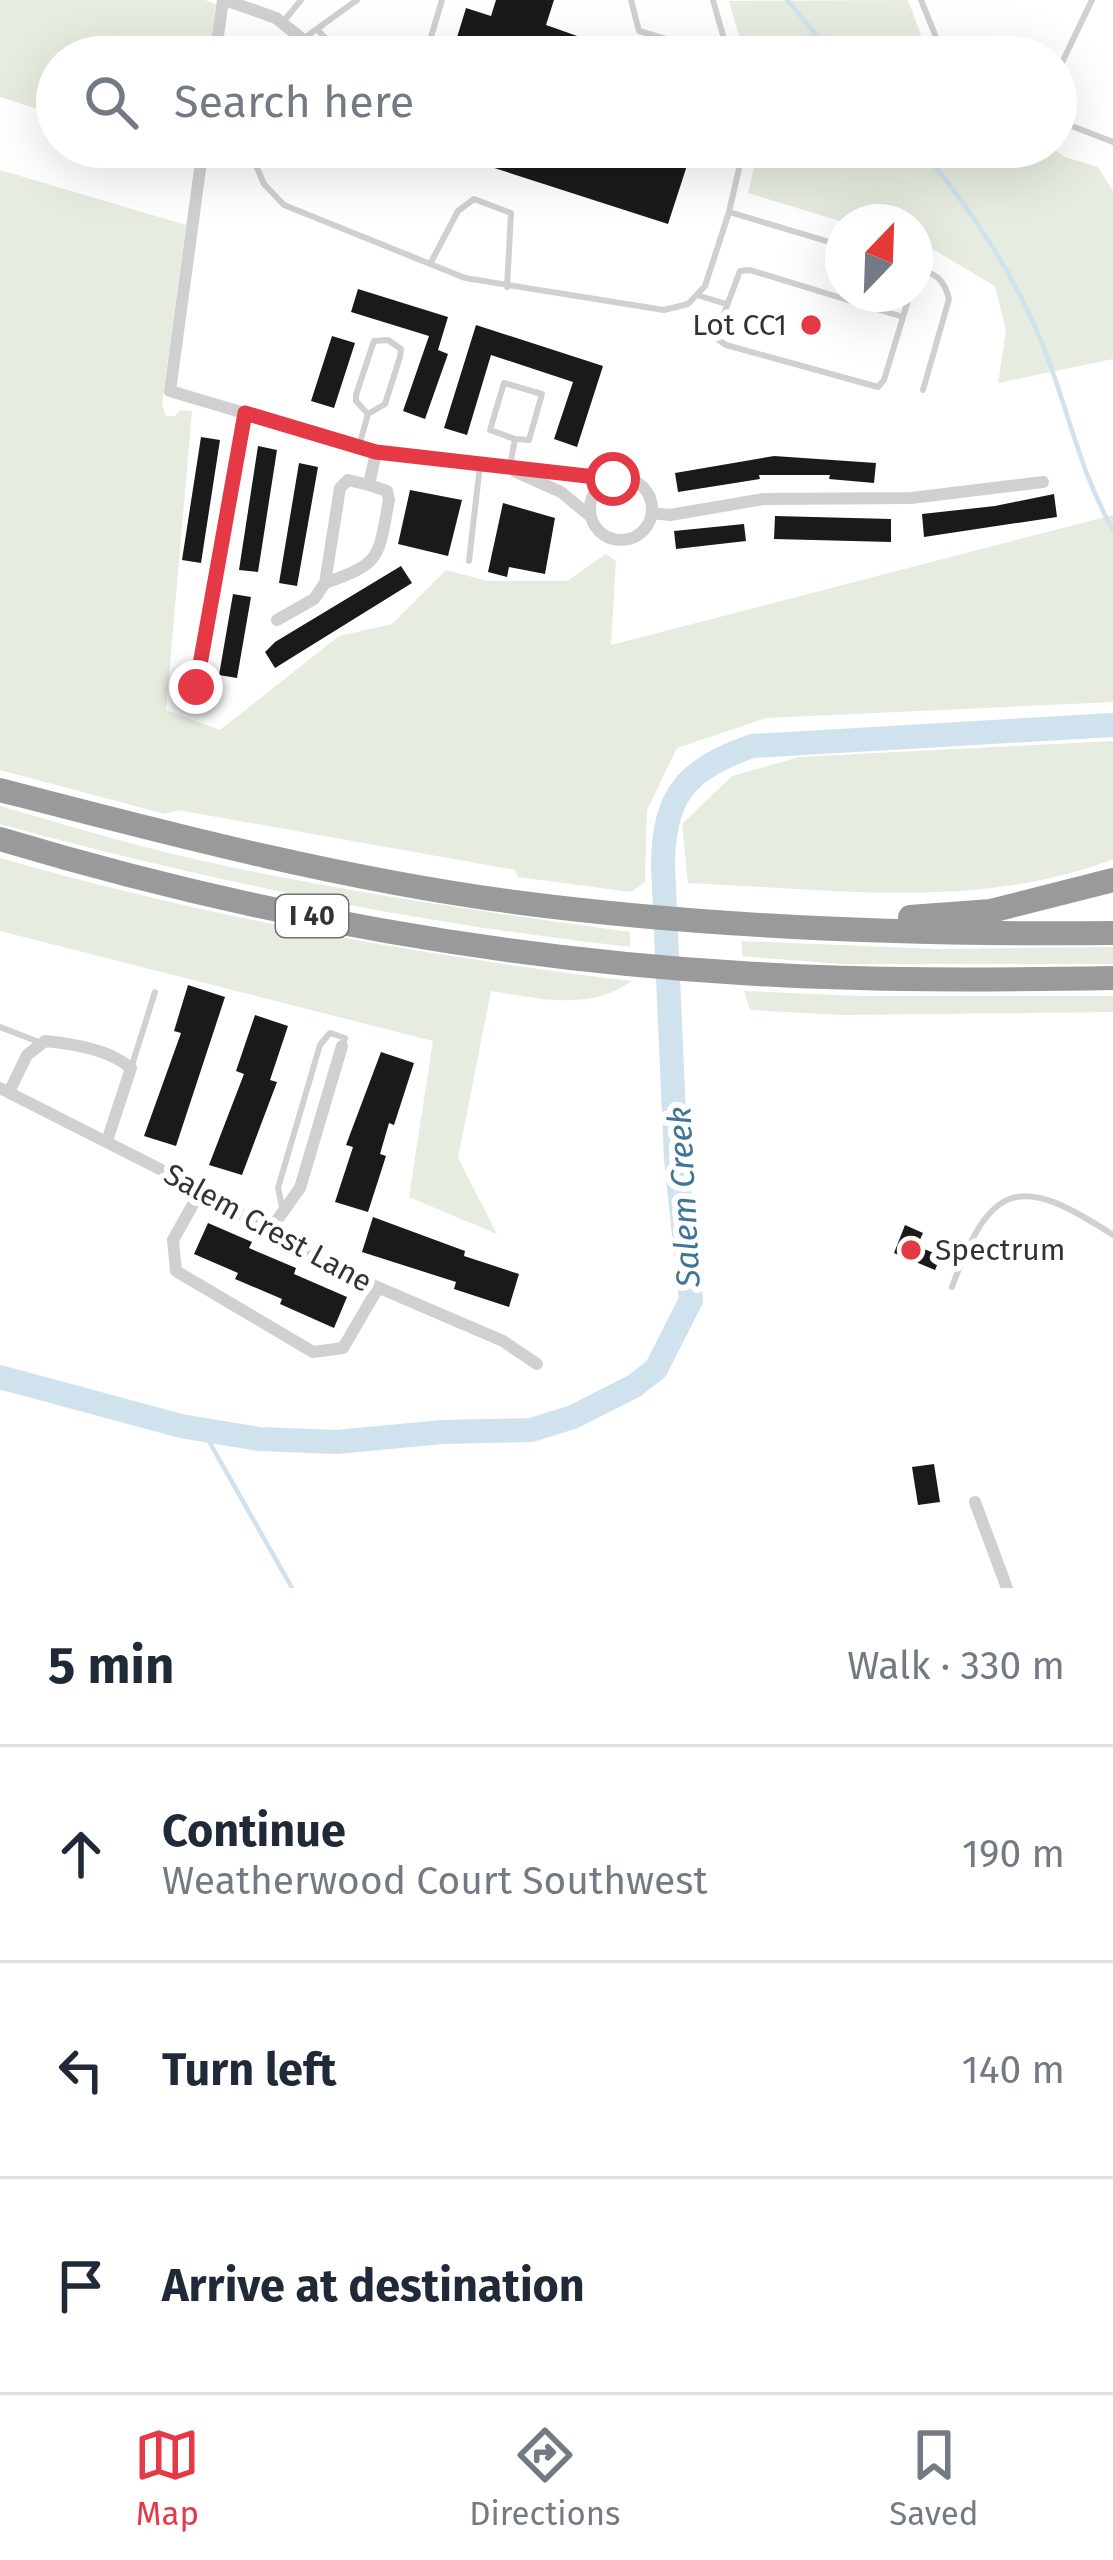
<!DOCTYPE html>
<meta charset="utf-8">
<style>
body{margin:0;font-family:"Fira Sans",sans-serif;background:#f2f2f3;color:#1f2937}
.compass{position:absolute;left:825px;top:204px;width:108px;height:108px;border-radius:50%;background:#fff;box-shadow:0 12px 48px #0002;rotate:23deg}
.stop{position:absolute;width:36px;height:36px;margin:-27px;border:9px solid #e63946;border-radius:50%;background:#fff}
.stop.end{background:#e63946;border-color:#fff;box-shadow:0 3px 12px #0008}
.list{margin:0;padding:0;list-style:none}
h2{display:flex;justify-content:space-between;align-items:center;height:156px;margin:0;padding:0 48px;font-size:51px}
h2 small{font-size:39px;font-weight:400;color:#747a83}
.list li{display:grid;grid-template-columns:78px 1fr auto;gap:36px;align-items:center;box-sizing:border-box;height:216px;padding:0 48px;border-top:3px solid #e0e1e3}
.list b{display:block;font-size:45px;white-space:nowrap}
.list p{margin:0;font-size:39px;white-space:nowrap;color:#747a83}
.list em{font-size:39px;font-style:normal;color:#747a83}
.icon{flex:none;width:66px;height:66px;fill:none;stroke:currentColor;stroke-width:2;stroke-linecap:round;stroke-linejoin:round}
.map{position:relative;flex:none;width:1113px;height:1588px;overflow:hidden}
.search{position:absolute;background:#fff;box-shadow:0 12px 48px #0002;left:36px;right:36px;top:36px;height:132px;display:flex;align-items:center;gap:30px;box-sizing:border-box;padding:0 42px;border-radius:66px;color:#747a83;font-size:45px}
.sheet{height:804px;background:#fff}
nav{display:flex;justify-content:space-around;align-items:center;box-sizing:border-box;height:168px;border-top:3px solid #e0e1e3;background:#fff;font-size:33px;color:#747a83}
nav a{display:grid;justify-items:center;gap:6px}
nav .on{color:#e63946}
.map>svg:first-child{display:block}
</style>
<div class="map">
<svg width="1113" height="1588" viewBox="0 0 1113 1588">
<rect width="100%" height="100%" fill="#fff"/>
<!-- green -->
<path fill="#e6ecdf" d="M0,0H205L216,4L209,57H57V115L0,97Z
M908,0L929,57H745L729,1Z
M759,147H1050L1065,157L1098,167L1113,191V359L998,383L1006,331L995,286L936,251L915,244V222H843L748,193Z
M0,170L186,225L162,404L166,416H175L180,410L192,411L166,710L220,730L339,636L392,624L446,570L487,581H567L606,554L616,561L611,645L1113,515V702L766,718L677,748L647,810L645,882L631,892L518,877L515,870L178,810L165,814L0,770Z
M1113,741V859C978,911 829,889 688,883L682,824L732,776L799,757Z
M0,806C59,823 118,841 177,855C327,890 478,911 630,932V947C415,923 208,881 0,824Z
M0,858C210,918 416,955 632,981C588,1012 540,998 491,991L458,1158L497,1234L409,1197L433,1041L0,931Z
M742,941L937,949L1113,947V964H840L742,956Z
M744,991L861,996H1113V1012L845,1015L750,1010Z"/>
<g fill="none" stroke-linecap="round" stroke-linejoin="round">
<!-- stream -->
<path stroke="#cfe2ee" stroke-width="4.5" d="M787,0L835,57
M919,147C975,213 1022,284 1051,367C1071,423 1083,477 1113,530
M202,1429L292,1588"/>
<!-- river -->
<path stroke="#cfe2ee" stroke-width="24" d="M0,1377L181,1426L259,1439L337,1442L442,1432L531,1430L573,1417L634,1386L656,1369L691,1300L676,1159L663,865C664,794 686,770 752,746L1113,725"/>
</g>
<!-- building -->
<path fill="#1a1a1a" d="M496,0H554L546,25L637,57H451L466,8L491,16Z
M429,147H693L668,224Z
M358,289L448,317L438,350L448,354L425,419L403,411L429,336L351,312Z
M476,325L603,366L577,447L554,439L573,382L491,355L467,435L444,428Z
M332,336L355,343L334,408L311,401Z
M201,437L220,440L201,563L182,560Z
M258,446L277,450L258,572L239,570Z
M774,456L876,463L874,483L829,479L830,475H759L760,479L678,492L675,473Z
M299,463L318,467L297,586L279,583Z
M410,490L462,500L448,556L398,544Z
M1054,494L1057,517L924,537L922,514L995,506Z
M503,503L555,518L545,574L509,567L507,577L488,572Z
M775,516L891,519V542L774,539Z
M744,524L746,541L676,549L674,531Z
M401,566L412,583L275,668L265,652L275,642Z
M233,594L251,597L237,678L219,675Z
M188,985L225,997L176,1146L144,1136L181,1033L174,1031Z
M255,1015L288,1026L270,1080L277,1082L242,1175L209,1165L244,1074L236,1071Z
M381,1052L414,1063L394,1125L389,1123L380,1154L386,1156L368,1212L335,1202L353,1147L346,1145Z
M373,1217L465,1251L464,1256L519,1274L509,1307L454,1289L456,1282L362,1252Z
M208,1223L252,1242L249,1248L296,1268L294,1274L347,1297L334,1328L280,1304L282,1299L235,1279L238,1273L194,1254Z
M905,1225L923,1233L917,1246L941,1256L935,1270L894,1253Z
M934,1464L940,1502L918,1505L912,1467Z"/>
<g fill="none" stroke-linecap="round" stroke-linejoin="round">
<!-- service -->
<path stroke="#d0d0d0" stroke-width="6" d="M631,0L639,31L727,57
M713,0L729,57
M921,0L944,57
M283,22L301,0
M318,30L342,57
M278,57L357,0
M425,57L442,0
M1056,75L1092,0
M1056,120L1113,142
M248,147L264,184L284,205L465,278L664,310L688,304L705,286L729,212L744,147
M295,147H307
M729,212L843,246
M430,264L458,211L474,199L511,213L507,287
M915,270C936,272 944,279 949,299L923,390
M697,295L726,304
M903,317L750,270L740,271L717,332L719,340L726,345L878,387L884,380L910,294
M359,446L368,414L356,401V395L374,341L388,340L401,349L400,357L385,404L368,414
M510,466L515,439L490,430L504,383L542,394L529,440L515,439
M469,561L480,465
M0,1027L39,1042
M132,1065L155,992
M282,1207L278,1188L320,1045L330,1033L345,1038L343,1044
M952,1287C991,1180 1020,1174 1113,1235"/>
<!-- minor -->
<path stroke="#d0d0d0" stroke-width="12" d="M225,0L276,18L302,39
M215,57L223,0
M203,147L170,391L376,452L613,479
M516,472L561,492L590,516
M590 509a31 31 0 1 1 62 0a31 31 0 1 1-62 0Z
M652,513L670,515L764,499L911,498L1043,482
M325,583C383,563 378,557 389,500L387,491L369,485
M277,620L314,599L325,583L340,488L348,480L369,485L376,452
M196,687L245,413
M0,1088L201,1190L326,1265L503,1341L537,1364
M9,1092L27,1055L45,1041C74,1044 108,1049 131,1068L107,1141
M201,1190L173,1240L176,1271L313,1352L343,1348L378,1288
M270,1230L300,1188L342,1046
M975,1502L1007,1588"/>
<!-- motorway -->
<path stroke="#9a9a9a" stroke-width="24" d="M0,790C170,834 340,879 514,902C712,928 914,935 1113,933
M0,839C239,911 491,958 741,973C865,981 989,980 1113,978
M910,917L991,911L1113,880"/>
</g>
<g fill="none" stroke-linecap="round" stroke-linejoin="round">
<!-- route -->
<path stroke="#e63946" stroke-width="15" d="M196,687L245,413L376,452L613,479"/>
</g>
<!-- markers -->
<g fill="#e63946" stroke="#fff" stroke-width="4.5">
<circle cx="811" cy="325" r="12"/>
<circle cx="911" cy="1250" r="12"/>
</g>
<g text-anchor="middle" stroke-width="12" stroke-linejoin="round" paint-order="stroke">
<!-- shield labels -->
<rect fill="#fff" stroke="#707070" stroke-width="3" x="276" y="895" width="72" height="42" rx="9"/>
<g font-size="27" font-weight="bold" fill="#333">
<text x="312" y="925">I 40</text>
</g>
<!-- poi labels -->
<g font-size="30" fill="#333" stroke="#fff" text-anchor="end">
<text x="787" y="335">Lot CC1</text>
<text x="935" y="1260" text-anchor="start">Spectrum</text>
</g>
<!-- street labels -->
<g font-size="30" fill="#333" stroke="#fff">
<text transform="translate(268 1228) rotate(29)" y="10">Salem Crest Lane</text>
</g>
<!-- water labels -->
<g font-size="33" font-style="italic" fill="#3f7597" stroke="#fff">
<text transform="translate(683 1197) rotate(-93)" y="12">Salem Creek</text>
</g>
</g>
</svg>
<svg class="compass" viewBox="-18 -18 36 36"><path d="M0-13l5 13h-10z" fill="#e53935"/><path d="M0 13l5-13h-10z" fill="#747a83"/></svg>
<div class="stop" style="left:613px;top:479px"></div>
<div class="stop end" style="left:196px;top:687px"></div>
<div class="search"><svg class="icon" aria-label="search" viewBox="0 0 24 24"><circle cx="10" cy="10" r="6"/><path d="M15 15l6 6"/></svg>Search here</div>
</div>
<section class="sheet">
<h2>5 min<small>Walk · 330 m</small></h2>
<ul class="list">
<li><svg class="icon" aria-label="ahead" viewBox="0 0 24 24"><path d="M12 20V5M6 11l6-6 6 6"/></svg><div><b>Continue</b><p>Weatherwood Court Southwest</p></div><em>190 m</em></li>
<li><svg class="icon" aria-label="left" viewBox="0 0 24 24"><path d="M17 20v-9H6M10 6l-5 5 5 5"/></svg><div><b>Turn left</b></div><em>140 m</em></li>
<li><svg class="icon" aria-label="arrive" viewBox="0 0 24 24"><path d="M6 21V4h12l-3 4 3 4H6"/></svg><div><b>Arrive at destination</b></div></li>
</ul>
</section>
<nav>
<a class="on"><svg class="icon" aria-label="map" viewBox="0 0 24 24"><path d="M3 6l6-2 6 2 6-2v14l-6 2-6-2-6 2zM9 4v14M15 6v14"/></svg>Map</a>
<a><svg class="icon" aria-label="directions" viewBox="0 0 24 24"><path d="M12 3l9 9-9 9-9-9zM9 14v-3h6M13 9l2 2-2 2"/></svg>Directions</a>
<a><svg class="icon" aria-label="saved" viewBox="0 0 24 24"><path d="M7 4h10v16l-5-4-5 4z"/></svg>Saved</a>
</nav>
